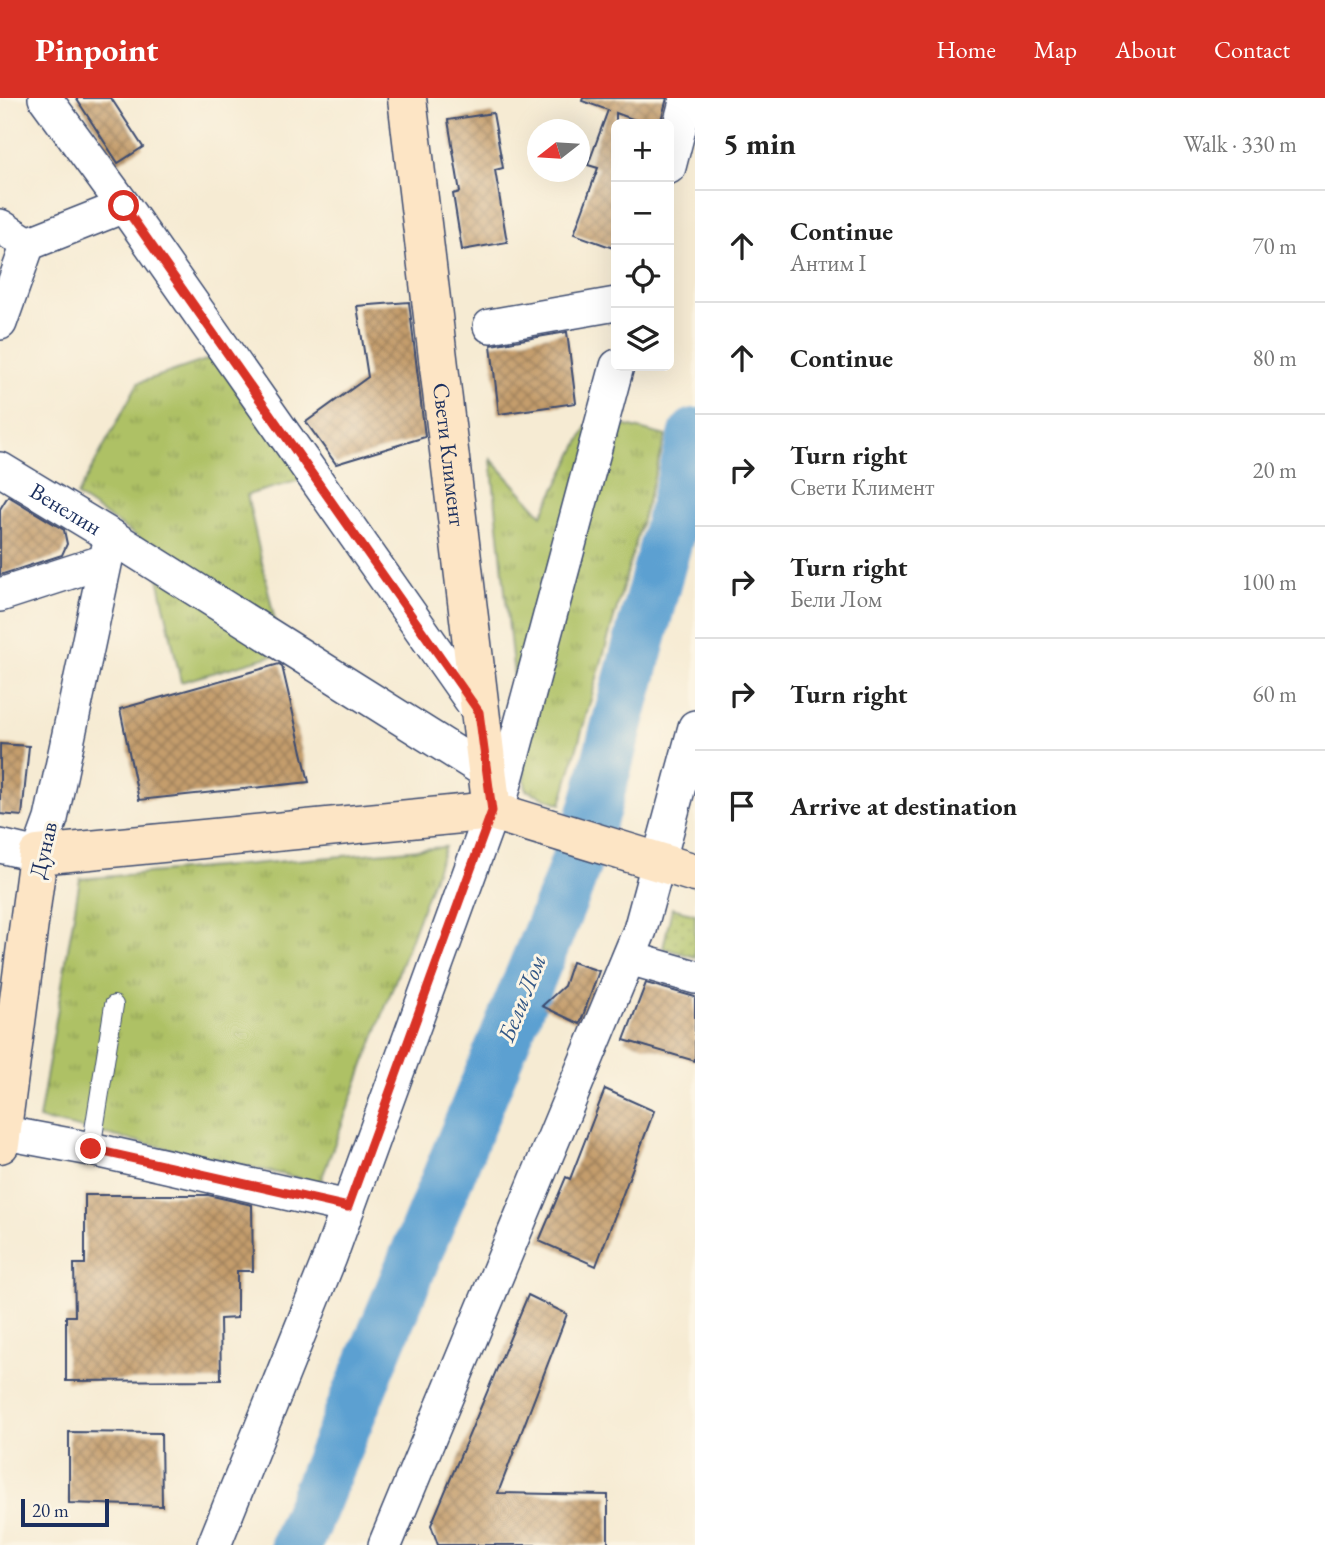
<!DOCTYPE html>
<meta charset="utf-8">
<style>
body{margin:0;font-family:"EB Garamond",serif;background:#f2f2f2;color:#222}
.controls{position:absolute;right:21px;top:21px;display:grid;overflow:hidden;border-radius:10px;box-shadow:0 7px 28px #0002}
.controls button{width:63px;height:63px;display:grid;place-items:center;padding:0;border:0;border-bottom:2px solid #e0e0e0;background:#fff;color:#222;font:35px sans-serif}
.compass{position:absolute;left:527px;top:21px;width:63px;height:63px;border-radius:50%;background:#fff;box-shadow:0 7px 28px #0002;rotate:253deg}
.scale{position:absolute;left:21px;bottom:18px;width:88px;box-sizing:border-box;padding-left:7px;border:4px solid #1b2f5e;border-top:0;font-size:19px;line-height:24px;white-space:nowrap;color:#1b2f5e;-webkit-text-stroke:5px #fcf5e5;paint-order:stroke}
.stop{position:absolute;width:21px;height:21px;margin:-16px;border:5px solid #d93025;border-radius:50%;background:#fff}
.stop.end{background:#d93025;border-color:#fff;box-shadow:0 2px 7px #0008}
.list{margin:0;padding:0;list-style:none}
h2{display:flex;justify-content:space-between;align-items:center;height:91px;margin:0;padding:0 28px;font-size:30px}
h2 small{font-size:23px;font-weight:400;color:#767676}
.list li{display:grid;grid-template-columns:46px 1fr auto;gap:21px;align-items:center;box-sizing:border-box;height:112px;padding:0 28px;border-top:2px solid #e0e0e0}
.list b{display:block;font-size:26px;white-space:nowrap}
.list p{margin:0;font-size:23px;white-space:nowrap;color:#767676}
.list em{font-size:23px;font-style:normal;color:#767676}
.icon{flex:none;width:38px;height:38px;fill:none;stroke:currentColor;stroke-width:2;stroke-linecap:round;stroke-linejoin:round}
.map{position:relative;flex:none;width:695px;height:1447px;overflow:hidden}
header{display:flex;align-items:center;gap:42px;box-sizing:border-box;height:98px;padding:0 35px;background:#d93025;color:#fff}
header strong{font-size:33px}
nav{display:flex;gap:38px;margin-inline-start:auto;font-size:24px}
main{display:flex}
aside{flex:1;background:#fff}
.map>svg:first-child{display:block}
</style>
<header>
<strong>Pinpoint</strong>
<nav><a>Home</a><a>Map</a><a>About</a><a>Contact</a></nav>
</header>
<main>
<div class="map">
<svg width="695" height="1447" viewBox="0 0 695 1447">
<defs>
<pattern id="grass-dots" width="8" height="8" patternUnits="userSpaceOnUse" patternTransform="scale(1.75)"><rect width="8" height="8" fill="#aec165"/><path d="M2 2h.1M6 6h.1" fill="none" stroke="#8d9d56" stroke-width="1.8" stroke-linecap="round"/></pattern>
<pattern id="park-tufts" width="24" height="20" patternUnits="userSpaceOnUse" patternTransform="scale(1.75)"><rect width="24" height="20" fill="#aec165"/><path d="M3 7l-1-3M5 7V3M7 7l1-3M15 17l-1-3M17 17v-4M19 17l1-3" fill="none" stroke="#8d9d56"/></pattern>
<pattern id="building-cross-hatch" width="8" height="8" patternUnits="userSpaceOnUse" patternTransform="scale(1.75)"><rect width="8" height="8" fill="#c49d6c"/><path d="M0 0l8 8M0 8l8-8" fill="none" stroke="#9e805c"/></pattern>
</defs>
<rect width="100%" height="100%" fill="#fcf5e5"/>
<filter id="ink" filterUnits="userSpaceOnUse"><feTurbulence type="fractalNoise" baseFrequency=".0143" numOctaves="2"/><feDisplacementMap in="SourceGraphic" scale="14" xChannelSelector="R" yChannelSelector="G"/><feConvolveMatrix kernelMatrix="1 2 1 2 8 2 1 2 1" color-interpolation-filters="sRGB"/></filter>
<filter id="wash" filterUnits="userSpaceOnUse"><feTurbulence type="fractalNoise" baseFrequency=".00686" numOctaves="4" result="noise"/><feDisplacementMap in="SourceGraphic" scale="28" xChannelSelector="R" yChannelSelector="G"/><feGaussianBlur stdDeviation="1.57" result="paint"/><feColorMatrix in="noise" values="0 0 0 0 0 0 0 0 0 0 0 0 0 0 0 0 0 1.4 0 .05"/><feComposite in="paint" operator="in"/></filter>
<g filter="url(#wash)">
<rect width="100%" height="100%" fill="#f6ebd3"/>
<!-- grass -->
<path fill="url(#grass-dots)" stroke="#647862" stroke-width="2" d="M672,810L695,816V859L663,850Z"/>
<!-- park -->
<path fill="url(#park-tufts)" stroke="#647862" stroke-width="2" d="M221,257L304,381L247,397L282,555L181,584L151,448L77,398L138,285Z
M592,319L666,338L561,706L526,692L491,361L542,417Z
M445,749L320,1085L39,1021L80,781Z"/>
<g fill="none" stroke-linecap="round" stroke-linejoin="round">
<!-- river -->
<path stroke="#5ca0d1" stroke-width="52" d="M296,1447L567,790L595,710L695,336"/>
</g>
<g id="blocks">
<!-- building -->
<path fill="url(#building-cross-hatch)" d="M76,0H111L143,49L118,65Z
M583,0H667L660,26H646L616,15V151L574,136L598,70L588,67L608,12L582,3Z
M493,15L503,70L495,72L507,144L462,152L453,96L460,94L448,22Z
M409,204L425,339L336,366L306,324L368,279L357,208Z
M567,234L576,305L499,316L491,247Z
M8,398L64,432L67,446L62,457L0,477V411Z
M279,566L282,568L309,684L139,702L120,611Z
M0,646L29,648L22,718L0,716Z
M572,864L599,873L580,926L542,908L564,888Z
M646,885L695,899V963L624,942Z
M605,991L654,1013L596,1168L539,1143L566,1079L570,1081Z
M85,1097H208L252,1107L253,1173H237V1220L220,1221L221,1282L66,1283V1218H75L74,1166H85Z
M528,1197L567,1216L498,1395L608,1397V1447H438L431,1427Z
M69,1334L161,1335L162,1408L69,1405Z"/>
</g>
</g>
<g filter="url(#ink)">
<use href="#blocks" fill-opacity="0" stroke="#3c4b70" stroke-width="2"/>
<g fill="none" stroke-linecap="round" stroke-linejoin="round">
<!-- lane casing -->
<g stroke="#3c4b70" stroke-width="20">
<path id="lane" d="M91,1051L114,907"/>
</g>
<!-- street casing -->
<g stroke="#3c4b70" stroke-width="36">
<g id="street">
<path d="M45,0L124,108L479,614"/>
<path d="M669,69L687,0"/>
<path d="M0,128L28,146"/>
<path d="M0,225L28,146L124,108"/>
<path d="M490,228L616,206"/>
<path id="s1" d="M0,371L111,438L51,721L38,757L0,748"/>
<path d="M111,438L488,675"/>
<path d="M0,497L105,463"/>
<path d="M497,715L617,268"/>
<path d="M629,860L695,879"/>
<path d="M0,1034L91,1051L348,1109"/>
<path d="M214,1447L330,1159L492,713"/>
<path d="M385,1447L640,832L695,629"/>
</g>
</g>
<!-- secondary casing -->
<g stroke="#3c4b70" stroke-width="41">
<g id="secondary">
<path id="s2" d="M407,0L492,713"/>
<path d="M0,1046L38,757L492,713L695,775"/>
</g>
</g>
<!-- lane -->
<use href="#lane" stroke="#fff" stroke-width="18"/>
<!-- street -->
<use href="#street" stroke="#fff" stroke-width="33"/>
<!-- secondary -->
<use href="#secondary" stroke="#fde5c5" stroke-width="38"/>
</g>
</g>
<g fill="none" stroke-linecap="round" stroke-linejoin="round" filter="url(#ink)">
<!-- route -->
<path stroke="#d93025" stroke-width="9" d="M91,1051L348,1109L492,713L479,614L124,108"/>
</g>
<g text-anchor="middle" stroke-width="6" stroke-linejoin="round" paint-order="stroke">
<!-- street labels -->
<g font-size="23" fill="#1b2f5e" stroke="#fcf5e5">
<text dy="8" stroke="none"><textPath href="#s2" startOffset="359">Свети Климент</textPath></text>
<text dy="8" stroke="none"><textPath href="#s1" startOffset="77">Венелин</textPath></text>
<text transform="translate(43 752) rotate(-77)" y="8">Дунав</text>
</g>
<!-- water labels -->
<g font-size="24" font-style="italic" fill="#325786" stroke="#fcf5e5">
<text transform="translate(522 900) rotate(-68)" y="8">Бели Лом</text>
</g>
</g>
</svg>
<div class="controls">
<button>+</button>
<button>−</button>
<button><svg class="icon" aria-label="locate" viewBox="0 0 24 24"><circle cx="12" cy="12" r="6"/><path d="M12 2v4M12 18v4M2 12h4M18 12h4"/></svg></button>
<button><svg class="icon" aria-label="layers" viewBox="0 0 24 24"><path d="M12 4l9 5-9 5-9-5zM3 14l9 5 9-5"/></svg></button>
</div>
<svg class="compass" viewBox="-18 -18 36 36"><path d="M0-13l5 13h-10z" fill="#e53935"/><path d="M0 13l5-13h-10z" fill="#767676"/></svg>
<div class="scale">20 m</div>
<div class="stop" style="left:124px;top:108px"></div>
<div class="stop end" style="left:91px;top:1051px"></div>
</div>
<aside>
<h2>5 min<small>Walk · 330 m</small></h2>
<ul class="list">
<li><svg class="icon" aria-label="ahead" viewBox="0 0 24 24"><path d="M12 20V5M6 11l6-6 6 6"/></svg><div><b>Continue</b><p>Антим I</p></div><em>70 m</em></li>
<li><svg class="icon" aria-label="ahead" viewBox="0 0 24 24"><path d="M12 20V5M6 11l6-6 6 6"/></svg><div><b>Continue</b></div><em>80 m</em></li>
<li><svg class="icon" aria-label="right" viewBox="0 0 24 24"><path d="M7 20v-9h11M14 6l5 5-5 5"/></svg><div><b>Turn right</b><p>Свети Климент</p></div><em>20 m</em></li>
<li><svg class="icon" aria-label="right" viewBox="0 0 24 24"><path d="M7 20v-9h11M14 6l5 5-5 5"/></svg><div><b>Turn right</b><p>Бели Лом</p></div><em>100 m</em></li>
<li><svg class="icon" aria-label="right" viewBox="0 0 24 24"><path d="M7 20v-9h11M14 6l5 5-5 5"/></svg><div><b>Turn right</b></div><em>60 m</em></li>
<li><svg class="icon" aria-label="arrive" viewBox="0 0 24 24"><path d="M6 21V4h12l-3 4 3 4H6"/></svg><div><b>Arrive at destination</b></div></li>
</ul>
</aside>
</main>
